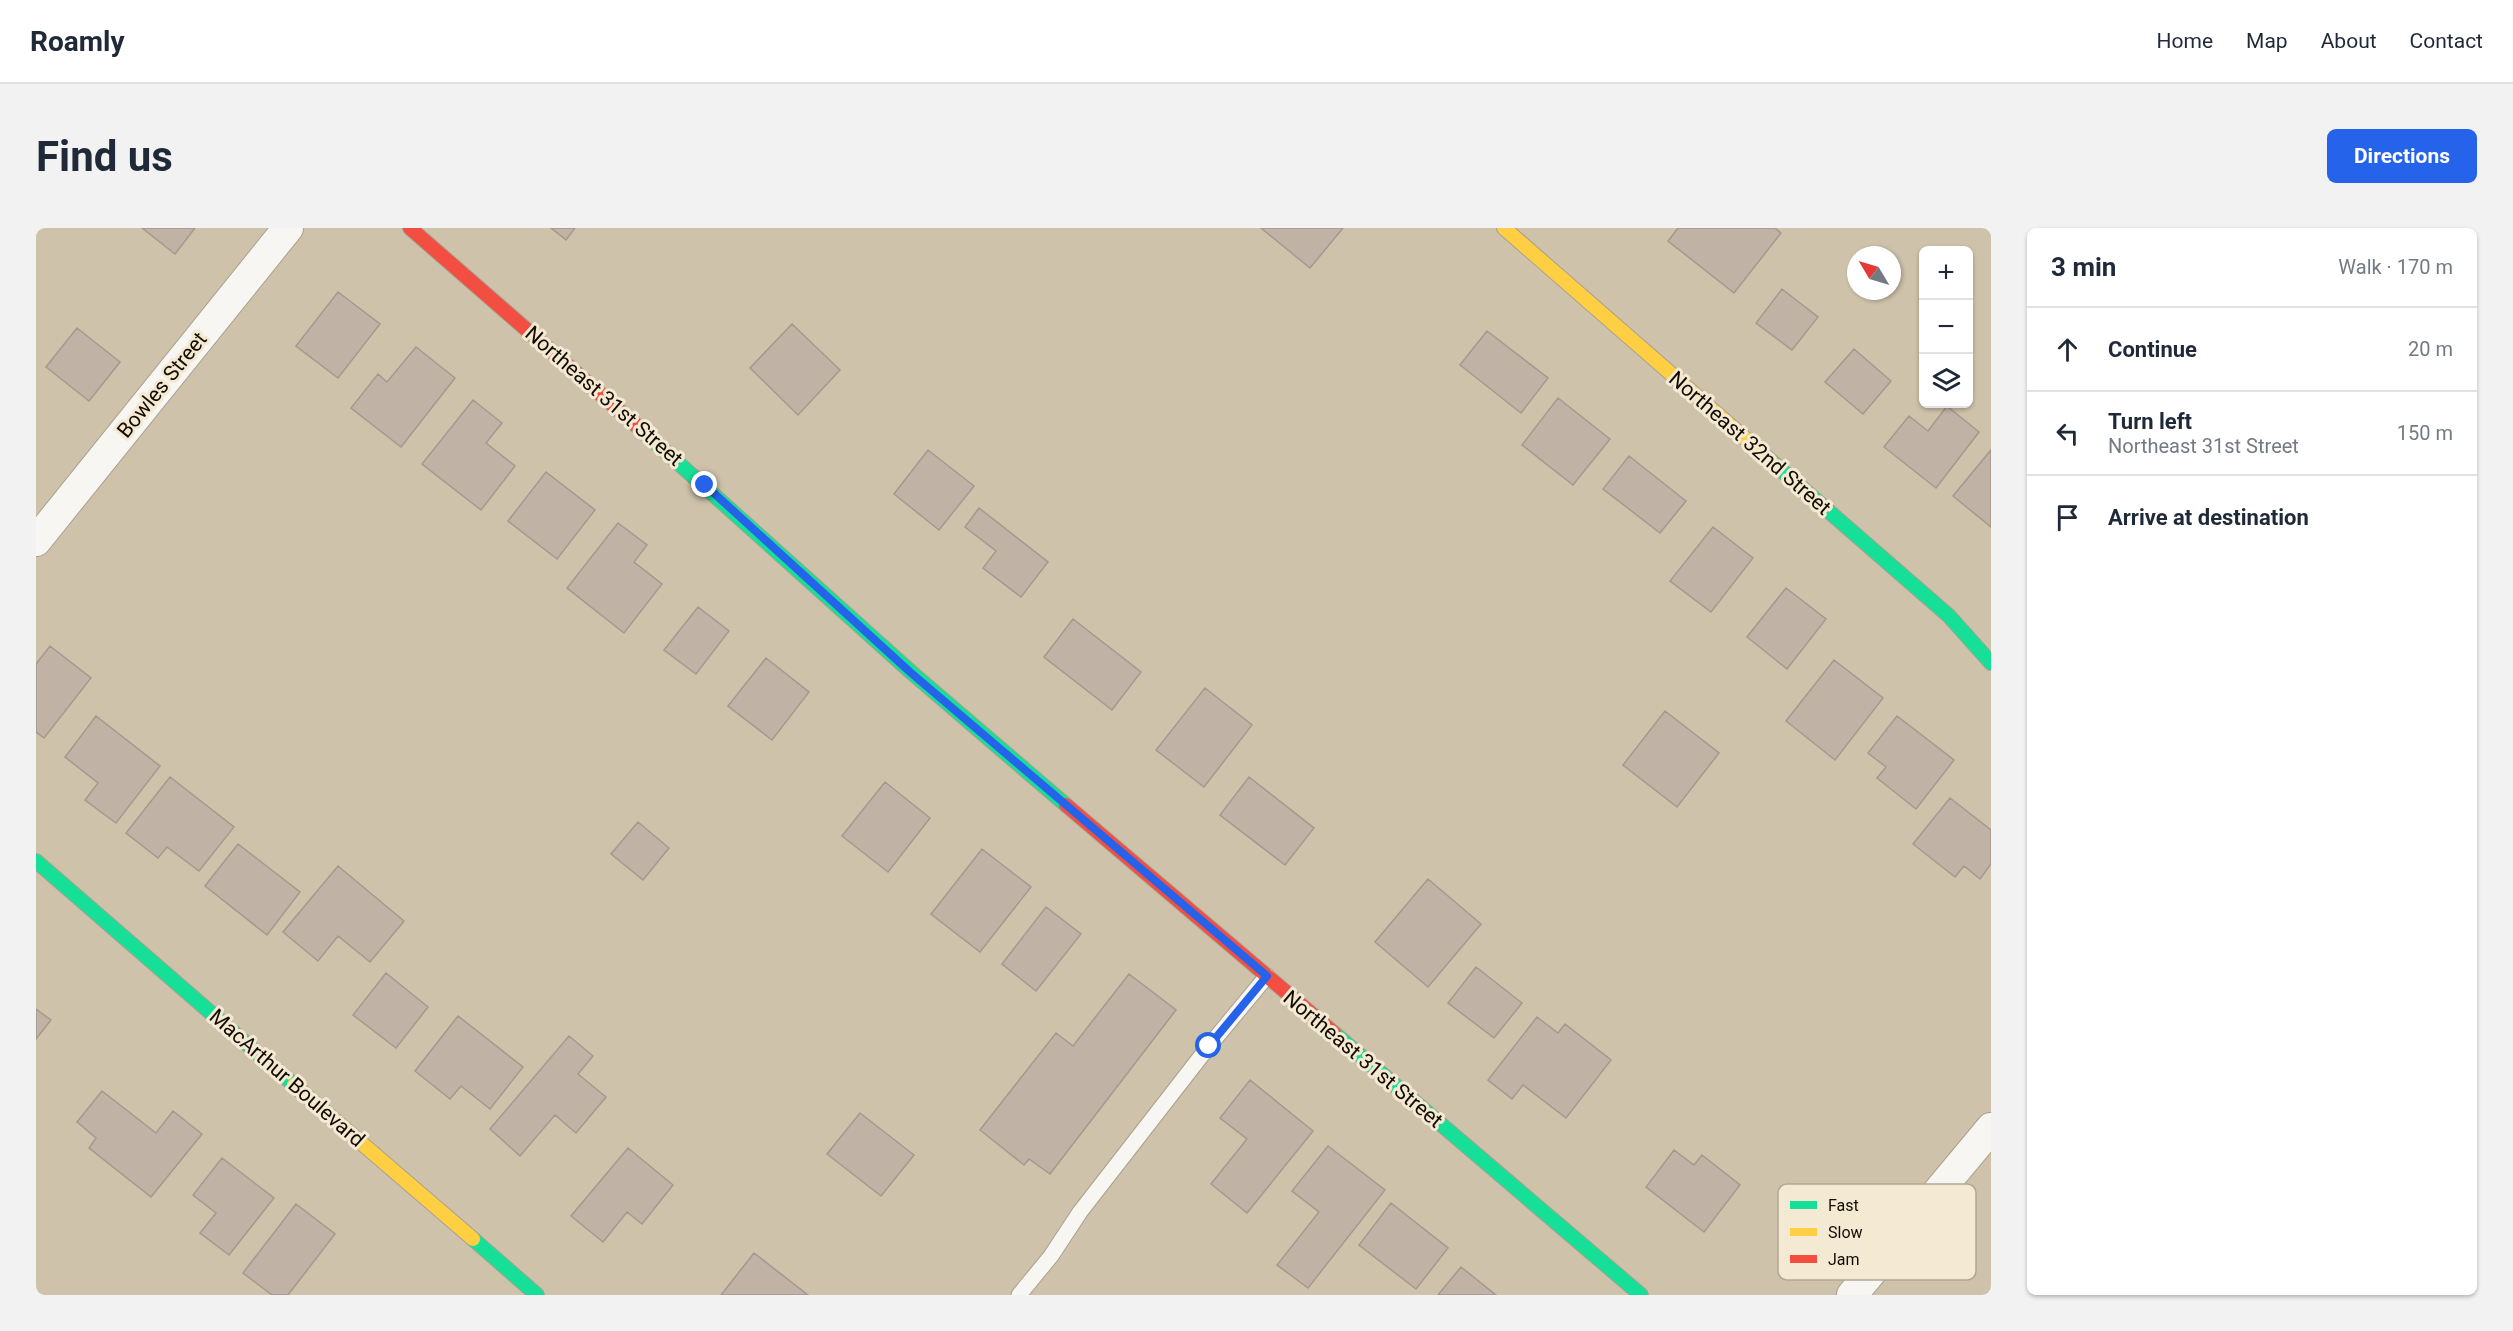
<!DOCTYPE html>
<meta charset="utf-8">
<style>
:root{--surface:#fff;--page:#f2f2f3;--text:#1f2937;--muted:#747a83;--line:#e0e1e3;--accent:#2563eb}
body{margin:0;font-family:Roboto,sans-serif;background:var(--page);color:var(--text)}
.controls{position:absolute;right:18px;top:18px;display:grid;overflow:hidden;border-radius:9px;box-shadow:0 2px 4px #0004}
.controls button{width:54px;height:54px;display:grid;place-items:center;padding:0;border:0;border-bottom:2px solid var(--line);background:var(--surface);color:var(--text);font:30px sans-serif}
.compass{position:absolute;left:1811px;top:18px;width:54px;height:54px;border-radius:50%;background:var(--surface);box-shadow:0 2px 4px #0004;rotate:308deg}
.stop{position:absolute;width:18px;height:18px;margin:-14px;border:4px solid #2563eb;border-radius:50%;background:#fff}
.stop.end{background:#2563eb;border-color:#fff;box-shadow:0 2px 6px #0008}
.list{margin:0;padding:0;list-style:none}
h2{display:flex;justify-content:space-between;align-items:center;height:78px;margin:0;padding:0 24px;font-size:26px}
h2 small{font-size:20px;font-weight:400;color:var(--muted)}
.list li{display:grid;grid-template-columns:39px 1fr auto;gap:18px;align-items:center;box-sizing:border-box;height:84px;padding:0 24px;border-top:2px solid var(--line)}
.list b{display:block;font-size:22px;white-space:nowrap}
.list p{margin:0;font-size:20px;white-space:nowrap;color:var(--muted)}
.list em{font-size:20px;font-style:normal;color:var(--muted)}
.icon{flex:none;width:33px;height:33px;fill:none;stroke:currentColor;stroke-width:2;stroke-linecap:round;stroke-linejoin:round}
.map{position:relative;flex:none;width:1955px;height:1067px;overflow:hidden;border-radius:9px}
header{display:flex;align-items:center;gap:36px;box-sizing:border-box;height:84px;padding:0 30px;background:var(--surface);border-bottom:2px solid var(--line)}
header strong{font-size:28px}
nav{display:flex;gap:33px;margin-inline-start:auto;font-size:21px}
.intro{display:flex;align-items:center;justify-content:space-between;box-sizing:border-box;height:144px;padding:0 36px}
h1{margin:0;font-size:42px}
.button{padding:15px 27px;border-radius:9px;background:var(--accent);color:#fff;font-size:21px;font-weight:700}
main{display:flex;gap:36px;padding:0 36px}
aside{flex:1;background:var(--surface);border-radius:9px;box-shadow:0 2px 4px #0004}
.map>svg:first-child{display:block}
.building{fill:#c1b2a6;stroke:#a6988c;stroke-width:1.5}
.lines{fill:none;stroke-linecap:round;stroke-linejoin:round}
.lane-casing{stroke:#aaa08d;stroke-width:17}
.street-casing{stroke:#aaa08d;stroke-width:32}
.fast-casing{stroke:#aaa08d;stroke-width:16}
.slow-casing{stroke:#aaa08d;stroke-width:16}
.jam-casing{stroke:#aaa08d;stroke-width:16}
.lane{stroke:#f8f6f2;stroke-width:15}
.street{stroke:#f8f6f2;stroke-width:30}
.fast{stroke:#16e098;stroke-width:14}
.slow{stroke:#ffcf43;stroke-width:14}
.jam{stroke:#f24e42;stroke-width:14}
.route{stroke:#2563eb;stroke-width:8}
.labels{text-anchor:middle;stroke-width:6;stroke-linejoin:round;paint-order:stroke}
.street-label{font-size:21px;fill:#140c00;stroke:#f4e9d3}
.key{fill:#f4e9d3;stroke:#b1a794;stroke-width:1.5}
.key-label{font-size:16px;fill:#140c00}
</style>
<header>
<strong>Roamly</strong>
<nav><a>Home</a><a>Map</a><a>About</a><a>Contact</a></nav>
</header>
<div class="intro"><h1>Find us</h1><a class="button">Directions</a></div>
<main>
<div class="map">
<svg width="1955" height="1067" viewBox="0 0 1955 1067">
<rect width="100%" height="100%" fill="#cec2aa"/>
<path class="building" d="M 106,0 L 159,0 L 139,26 Z
M 515,0 L 539,0 L 530,12 Z
M 1225,0 L 1307,0 L 1274,40 Z
M 1642,0 L 1739,0 L 1745,5 L 1698,65 L 1632,13 Z
M 1746,61 L 1782,89 L 1756,122 L 1720,95 Z
M 302,64 L 344,96 L 302,150 L 260,118 Z
M 756,96 L 804,142 L 762,187 L 714,140 Z
M 41,100 L 84,134 L 53,173 L 10,139 Z
M 1451,103 L 1512,150 L 1485,185 L 1424,137 Z
M 380,119 L 419,150 L 365,219 L 315,180 L 342,146 L 351,154 Z
M 1818,121 L 1855,153 L 1827,186 L 1789,154 Z
M 1522,170 L 1574,211 L 1537,257 L 1486,217 Z
M 437,172 L 466,195 L 450,215 L 479,238 L 445,282 L 386,236 Z
M 1911,178 L 1943,204 L 1900,260 L 1848,219 L 1873,188 L 1892,203 Z
M 892,222 L 938,258 L 903,302 L 858,266 Z
M 1955,222 L 1955,299 L 1917,268 Z
M 1593,228 L 1650,273 L 1624,305 L 1567,261 Z
M 510,244 L 559,282 L 521,331 L 472,293 Z
M 943,280 L 1012,334 L 985,369 L 947,340 L 960,323 L 929,299 Z
M 582,295 L 611,317 L 598,334 L 626,356 L 588,405 L 531,360 Z
M 1677,299 L 1717,330 L 1675,384 L 1634,353 Z
M 1750,360 L 1790,391 L 1751,441 L 1711,409 Z
M 662,379 L 693,403 L 660,446 L 628,422 Z
M 1037,391 L 1105,444 L 1076,482 L 1008,429 Z
M 14,418 L 55,450 L 8,510 L 0,504 L 0,436 Z
M 730,430 L 773,464 L 736,512 L 692,478 Z
M 1798,432 L 1847,470 L 1799,532 L 1750,493 Z
M 1169,460 L 1216,497 L 1168,559 L 1120,522 Z
M 1629,483 L 1683,525 L 1641,579 L 1587,537 Z
M 60,488 L 124,538 L 80,595 L 49,572 L 62,555 L 29,529 Z
M 1861,488 L 1918,532 L 1880,581 L 1841,550 L 1850,539 L 1832,525 Z
M 134,549 L 198,599 L 163,643 L 131,619 L 122,630 L 90,605 Z
M 1213,549 L 1278,600 L 1249,637 L 1184,587 Z
M 849,554 L 894,590 L 852,644 L 806,608 Z
M 1914,570 L 1955,602 L 1955,636 L 1944,651 L 1928,638 L 1919,649 L 1877,616 Z
M 602,594 L 633,620 L 607,652 L 575,626 Z
M 202,616 L 264,664 L 231,707 L 169,658 Z
M 946,621 L 995,659 L 944,724 L 895,686 Z
M 302,638 L 368,693 L 334,734 L 302,708 L 282,733 L 247,704 Z
M 1392,651 L 1445,696 L 1392,759 L 1339,714 Z
M 1010,679 L 1045,706 L 1000,763 L 966,736 Z
M 1440,739 L 1486,775 L 1458,810 L 1412,775 Z
M 350,745 L 392,779 L 360,820 L 317,787 Z
M 1093,746 L 1140,782 L 1014,946 L 993,931 L 988,937 L 944,902 L 1020,805 L 1037,818 Z
M 0,781 L 15,792 L 0,811 Z
M 422,788 L 487,839 L 454,881 L 425,858 L 414,871 L 379,843 Z
M 1501,789 L 1522,805 L 1529,796 L 1575,832 L 1530,890 L 1487,857 L 1476,871 L 1452,852 Z
M 533,808 L 557,828 L 542,846 L 570,869 L 540,905 L 519,887 L 484,928 L 454,901 Z
M 1214,852 L 1277,903 L 1211,985 L 1175,956 L 1211,911 L 1184,890 Z
M 66,863 L 120,905 L 137,883 L 166,906 L 115,969 L 53,920 L 60,910 L 41,894 Z
M 824,885 L 878,927 L 845,968 L 791,926 Z
M 1292,918 L 1349,962 L 1272,1060 L 1241,1037 L 1283,984 L 1256,963 Z
M 592,920 L 637,957 L 606,996 L 591,984 L 567,1014 L 535,988 Z
M 1638,922 L 1658,937 L 1666,927 L 1704,957 L 1668,1004 L 1610,959 Z
M 186,930 L 238,970 L 193,1027 L 164,1005 L 180,985 L 157,967 Z
M 1355,975 L 1412,1020 L 1380,1061 L 1323,1017 Z
M 260,976 L 299,1006 L 252,1067 L 236,1067 L 207,1045 Z
M 718,1025 L 772,1067 L 685,1067 Z
M 1425,1039 L 1460,1067 L 1402,1067 Z"/>
<g class="lines">
<defs>
<path id="lane" d="M 983,1067 L 1015,1028 L 1044,984 L 1173,818 L 1231,748"/>
<path id="street" d="M 0,313 L 252,0
M 1816,1067 L 1955,900"/>
<path id="fast" d="M 601,198 L 875,444 L 1030,577
M 1735,233 L 1913,388 L 1955,435
M 0,633 L 258,857
M 1298,805 L 1605,1067
M 437,1011 L 501,1067"/>
<path id="slow" d="M 1468,0 L 1735,233
M 258,857 L 437,1011"/>
<path id="jam" d="M 374,0 L 601,198
M 1030,577 L 1298,805"/>
</defs>
<use href="#lane" class="lane-casing"/>
<use href="#street" class="street-casing"/>
<use href="#fast" class="fast-casing"/>
<use href="#slow" class="slow-casing"/>
<use href="#jam" class="jam-casing"/>
<use href="#lane" class="lane"/>
<use href="#street" class="street"/>
<use href="#fast" class="fast"/>
<use href="#slow" class="slow"/>
<use href="#jam" class="jam"/>
</g>
<g class="lines">
<path class="route" d="M 669,257 L 874,444 L 1231,748 L 1173,818"/>
</g>
<g class="labels">
<g class="street-label">
<text transform="translate(126 157) rotate(-51)" y="7">Bowles Street</text>
<text transform="translate(568 168) rotate(41)" y="7">Northeast 31st Street</text>
<text transform="translate(1714 215) rotate(41)" y="7">Northeast 32nd Street</text>
<text transform="translate(1327 831) rotate(40)" y="7">Northeast 31st Street</text>
<text transform="translate(251 850) rotate(41)" y="7">MacArthur Boulevard</text>
</g>
</g>
<rect x="1742" y="956" width="198" height="96" rx="9" class="key"/>
<rect x="1754" y="973" width="27" height="8" fill="#16e098"/>
<rect x="1754" y="1000" width="27" height="8" fill="#ffcf43"/>
<rect x="1754" y="1027" width="27" height="8" fill="#f24e42"/>
<g class="key-label">
<text x="1792" y="983">Fast</text>
<text x="1792" y="1010">Slow</text>
<text x="1792" y="1037">Jam</text>
</g>
</svg>
<div class="controls">
<button>+</button>
<button>−</button>
<button><svg class="icon" aria-label="layers" viewBox="0 0 24 24"><path d="M12 4l9 5-9 5-9-5zM3 14l9 5 9-5"/></svg></button>
</div>
<svg class="compass" viewBox="-18 -18 36 36"><path d="M0-13l5 13h-10z" fill="#e53935"/><path d="M0 13l5-13h-10z" fill="#747a83"/></svg>
<div class="stop" style="left:1173px;top:818px"></div>
<div class="stop end" style="left:669px;top:257px"></div>
</div>
<aside>
<h2>3 min<small>Walk · 170 m</small></h2>
<ul class="list">
<li><svg class="icon" aria-label="ahead" viewBox="0 0 24 24"><path d="M12 20V5M6 11l6-6 6 6"/></svg><div><b>Continue</b></div><em>20 m</em></li>
<li><svg class="icon" aria-label="left" viewBox="0 0 24 24"><path d="M17 20v-9H6M10 6l-5 5 5 5"/></svg><div><b>Turn left</b><p>Northeast 31st Street</p></div><em>150 m</em></li>
<li><svg class="icon" aria-label="arrive" viewBox="0 0 24 24"><path d="M6 21V4h12l-3 4 3 4H6"/></svg><div><b>Arrive at destination</b></div></li>
</ul>
</aside>
</main>
